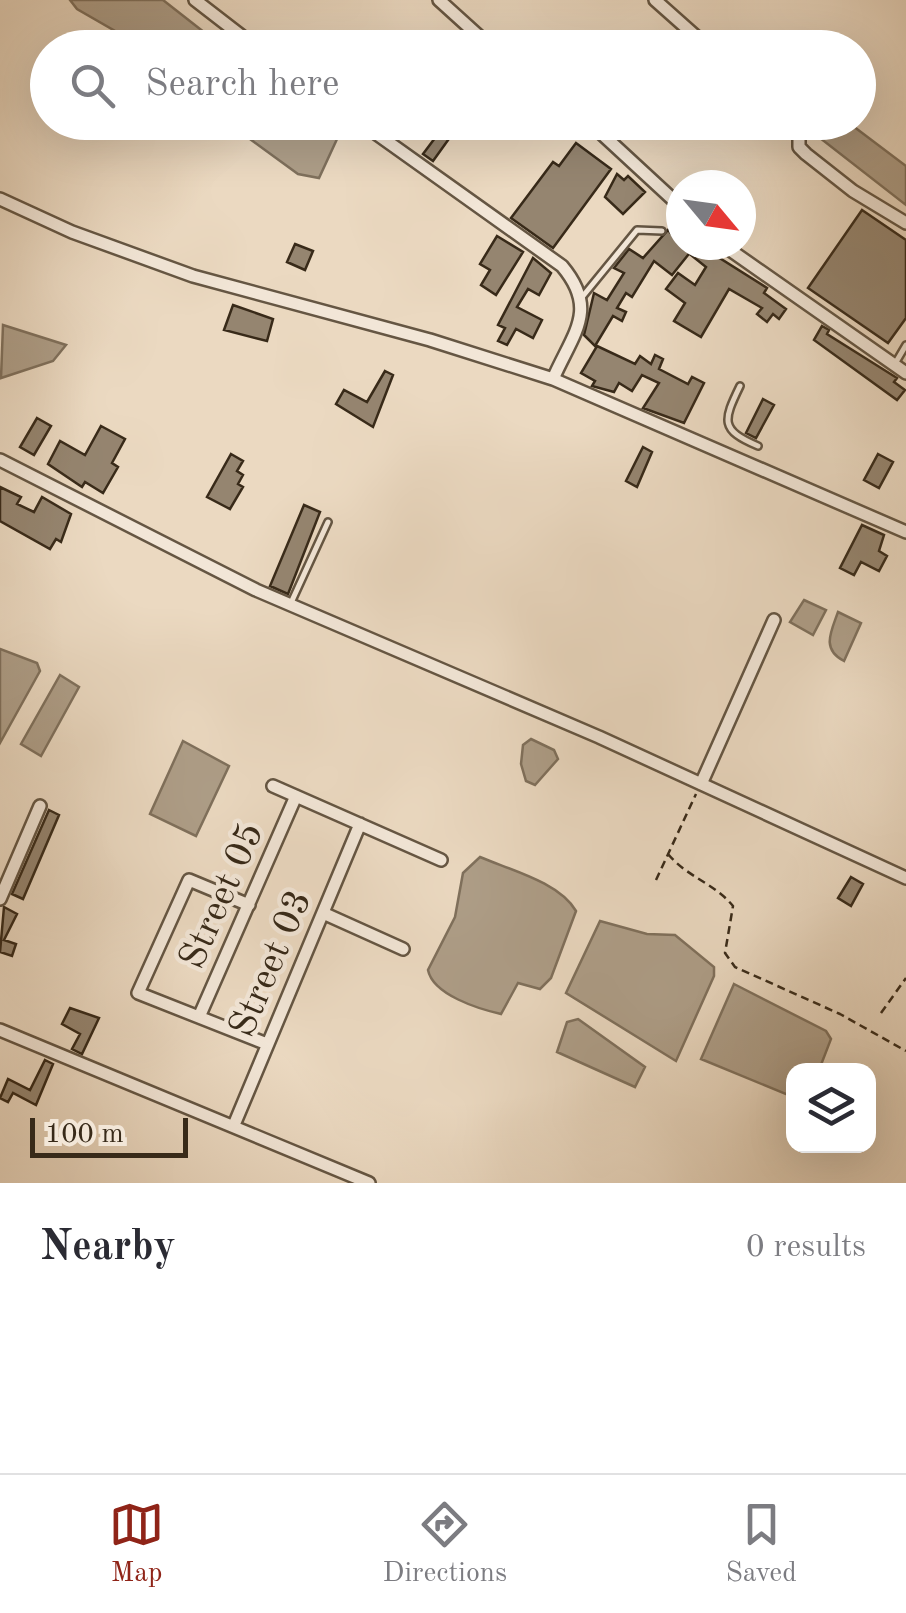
<!DOCTYPE html>
<style>
:root{--surface:#fff;--page:#f7f7f7;--text:#2b2b33;--muted:#7c7c81;--line:#e1e1e2;--accent:#8f2418}
body{margin:0;font-family:"Old Standard TT",serif;background:var(--page);color:var(--text)}
.controls{position:absolute;right:30px;bottom:30px;display:grid;overflow:hidden;border-radius:20px;box-shadow:0 10px 40px #0002}
.controls button{width:90px;height:90px;display:grid;place-items:center;padding:0;border:0;border-bottom:2px solid var(--line);background:var(--surface);color:var(--text);font:50px sans-serif}
.compass{position:absolute;left:666px;top:170px;width:90px;height:90px;border-radius:50%;background:var(--surface);box-shadow:0 10px 40px #0002;rotate:119deg}
.scale{position:absolute;left:30px;bottom:25px;width:158px;box-sizing:border-box;padding-left:10px;border:5px solid #382a19;border-top:0;font-size:28px;line-height:35px;white-space:nowrap;color:#382a19;-webkit-text-stroke:8px #f2e6d7;paint-order:stroke}
.list{margin:0;padding:0;list-style:none}
h2{display:flex;justify-content:space-between;align-items:center;height:130px;margin:0;padding:0 40px;font-size:42px}
h2 small{font-size:32px;font-weight:400;color:var(--muted)}
.icon{flex:none;width:55px;height:55px;fill:none;stroke:currentColor;stroke-width:2;stroke-linecap:round;stroke-linejoin:round}
.map{position:relative;flex:none;width:906px;height:1183px;overflow:hidden}
.search{position:absolute;background:var(--surface);box-shadow:0 10px 40px #0002;left:30px;right:30px;top:30px;height:110px;display:flex;align-items:center;gap:25px;box-sizing:border-box;padding:0 35px;border-radius:55px;color:var(--muted);font-size:38px}
.sheet{height:290px;background:var(--surface)}
nav{display:flex;justify-content:space-around;align-items:center;box-sizing:border-box;height:140px;border-top:2px solid var(--line);background:var(--surface);font-size:28px;color:var(--muted)}
nav a{display:grid;justify-items:center;gap:5px}
nav .on{color:var(--accent)}
.map>svg:first-child{display:block}
.water{fill:#ae9e88;stroke:#7f705c;stroke-width:2.5}
.building{fill:#958570;stroke:#382a19;stroke-width:2.5}
.lines{fill:none;stroke-linecap:round;stroke-linejoin:round}
.service-casing{stroke:#655643;stroke-width:10}
.minor-casing{stroke:#655643;stroke-width:16}
.path{stroke:#382a19;stroke-width:2.5;stroke-dasharray:8 5;stroke-linecap:butt}
.service{stroke:#f2e6d7;stroke-width:5}
.minor{stroke:#f2e6d7;stroke-width:11}
.labels{text-anchor:middle;stroke-width:9;stroke-linejoin:round;paint-order:stroke}
.street-label{font-size:38px;fill:#382a19;stroke:#f2e6d7}
</style>
<div class="map">
<svg width="906" height="1183" viewBox="0 0 906 1183">
<rect width="100%" height="100%" fill="#ebd9c1"/>
<filter id="stains"><feTurbulence type="fractalNoise" baseFrequency=".002" numOctaves="4"/><feColorMatrix values="0 0 0 0 .2 0 0 0 0 .09 0 0 0 0 .02 0 0 0 .5 -.17"/></filter>
<radialGradient id="worn" r=".72"><stop offset=".6" stop-color="#630" stop-opacity="0"/><stop offset="1" stop-color="#630" stop-opacity=".3"/></radialGradient>
<path class="water" d="M 70,0 L 163,0 L 223,47 L 143,47 L 77,9 Z
M 336,122 L 343,126 L 319,178 L 298,174 L 228,123 Z
M 822,123 L 849,123 L 906,166 L 906,205 L 820,138 Z
M 3,325 L 66,345 L 53,361 L 1,378 Z
M 804,600 L 826,610 L 813,635 L 790,622 Z
M 838,612 L 861,623 L 844,661 C 821,649 831,632 838,612 Z
M 0,649 L 37,663 L 40,671 L 0,743 Z
M 60,675 L 79,687 L 41,756 L 21,744 Z
M 531,739 L 554,750 L 558,759 L 535,785 L 526,781 L 521,764 L 523,745 Z
M 183,741 L 229,766 L 196,836 L 150,814 Z
M 480,857 C 510,870 559,882 576,911 L 551,978 L 540,989 L 518,983 L 501,1014 C 479,1009 433,995 428,970 L 455,917 L 463,873 Z
M 600,921 L 647,934 L 675,935 L 714,967 L 714,976 L 676,1061 L 566,993 Z
M 734,984 L 826,1031 L 831,1039 L 819,1070 L 794,1070 L 793,1097 L 701,1059 Z
M 578,1019 L 645,1067 L 635,1087 L 557,1052 L 567,1022 Z"/>
<path class="building" d="M 447,122 L 461,122 L 433,161 L 423,154 Z
M 576,143 L 611,169 L 553,248 L 511,218 L 553,162 L 559,166 Z
M 617,174 L 624,180 L 628,176 L 645,192 L 623,214 L 605,197 Z
M 862,210 L 906,240 L 906,318 L 888,343 L 808,288 Z
M 668,230 L 681,245 L 692,250 L 672,275 L 654,261 L 632,297 L 626,293 L 617,308 L 626,312 L 622,321 L 613,316 L 595,346 L 584,335 L 594,293 L 607,300 L 624,273 L 614,268 L 629,249 L 643,258 Z
M 497,236 L 523,252 L 496,295 L 481,285 L 490,270 L 480,264 Z
M 295,244 L 313,251 L 305,270 L 287,262 Z
M 699,245 L 767,288 L 764,293 L 786,309 L 779,319 L 773,314 L 767,322 L 757,314 L 762,308 L 729,289 L 701,337 L 674,321 L 685,303 L 666,289 L 678,273 L 695,285 L 706,267 L 691,255 Z
M 533,258 L 551,273 L 539,295 L 528,289 L 517,307 L 542,320 L 533,338 L 516,329 L 507,345 L 498,341 L 505,328 L 498,325 Z
M 233,305 L 273,319 L 267,341 L 224,330 Z
M 822,326 L 829,330 L 827,334 L 897,378 L 894,382 L 905,390 L 897,400 L 814,340 Z
M 597,346 L 635,364 L 640,356 L 651,364 L 655,355 L 663,359 L 659,369 L 688,384 L 692,377 L 704,383 L 684,423 L 643,408 L 659,383 L 642,375 L 632,391 L 619,383 L 614,392 L 592,386 L 595,381 L 581,373 Z
M 385,371 L 393,375 L 373,427 L 336,404 L 344,390 L 367,402 Z
M 763,399 L 774,405 L 756,438 L 746,433 Z
M 37,418 L 51,426 L 34,455 L 20,447 Z
M 101,426 L 125,439 L 112,463 L 118,467 L 103,493 L 85,482 L 82,487 L 48,464 L 60,441 L 85,455 Z
M 643,447 L 652,452 L 637,487 L 626,481 Z
M 231,454 L 243,461 L 237,471 L 243,475 L 238,484 L 243,487 L 230,509 L 207,497 Z
M 878,454 L 893,462 L 879,488 L 864,480 Z
M 0,487 L 21,497 L 17,504 L 34,512 L 42,497 L 71,514 L 61,542 L 56,539 L 50,549 L 0,521 Z
M 304,505 L 320,512 L 288,594 L 270,586 Z
M 862,525 L 884,535 L 879,551 L 887,556 L 879,571 L 861,562 L 854,575 L 840,568 Z
M 49,810 L 59,815 L 23,899 L 12,894 Z
M 851,877 L 863,884 L 851,906 L 838,898 Z
M 4,907 L 17,914 L 4,940 L 16,944 L 12,956 L 0,952 Z
M 70,1008 L 99,1018 L 82,1054 L 72,1049 L 80,1034 L 62,1024 Z
M 45,1060 L 53,1064 L 36,1105 L 13,1093 L 8,1102 L 0,1098 L 8,1079 L 30,1090 Z"/>
<g class="lines">
<defs>
<path id="service" d="M 583,296 L 637,230 L 662,231
M 896,362 L 906,345
M 740,386 C 723,421 720,430 758,446
M 290,605 L 328,522"/>
<path id="minor" d="M 195,0 L 257,48
M 439,0 L 492,48
M 655,0 L 709,48
M 360,122 L 562,266 C 599,310 573,333 553,379
M 589,122 L 681,207
M 799,122 L 799,147 L 806,154 L 853,191 L 906,223
M 0,199 L 72,232 L 193,276 L 430,340 L 553,379 L 906,532
M 723,245 L 906,373
M 0,460 L 256,590 L 599,737 L 906,878
M 701,784 L 774,620
M 273,786 L 441,860
M 0,899 L 40,806
M 249,905 L 189,880 L 138,993 L 267,1044
M 323,913 L 403,949
M 199,1017 L 296,796
M 0,1030 L 369,1183
M 234,1125 L 360,824"/>
</defs>
<use href="#service" class="service-casing"/>
<use href="#minor" class="minor-casing"/>
<path class="path" d="M 668,854 C 687,877 714,883 733,906 L 725,953 L 735,967 L 840,1014 L 906,1051
M 656,880 L 696,794
M 881,1013 L 906,978"/>
<use href="#service" class="service"/>
<use href="#minor" class="minor"/>
</g>
<g class="labels">
<g class="street-label">
<text transform="translate(220 895) rotate(-66)" y="13">Street 05</text>
<text transform="translate(269 963) rotate(-67)" y="13">Street 03</text>
</g>
</g>
<rect width="100%" height="100%" filter="url(#stains)"/>
<rect width="100%" height="100%" fill="url(#worn)"/>
</svg>
<div class="controls">
<button><svg class="icon" aria-label="layers" viewBox="0 0 24 24"><path d="M12 4l9 5-9 5-9-5zM3 14l9 5 9-5"/></svg></button>
</div>
<svg class="compass" viewBox="-18 -18 36 36"><path d="M0-13l5 13h-10z" fill="#e53935"/><path d="M0 13l5-13h-10z" fill="#7c7c81"/></svg>
<div class="scale">100 m</div>
<div class="search"><svg class="icon" aria-label="search" viewBox="0 0 24 24"><circle cx="10" cy="10" r="6"/><path d="M15 15l6 6"/></svg>Search here</div>
</div>
<section class="sheet">
<h2>Nearby<small>0 results</small></h2>
<ul class="list">
</ul>
</section>
<nav>
<a class="on"><svg class="icon" aria-label="map" viewBox="0 0 24 24"><path d="M3 6l6-2 6 2 6-2v14l-6 2-6-2-6 2zM9 4v14M15 6v14"/></svg>Map</a>
<a><svg class="icon" aria-label="directions" viewBox="0 0 24 24"><path d="M12 3l9 9-9 9-9-9zM9 14v-3h6M13 9l2 2-2 2"/></svg>Directions</a>
<a><svg class="icon" aria-label="saved" viewBox="0 0 24 24"><path d="M7 4h10v16l-5-4-5 4z"/></svg>Saved</a>
</nav>
